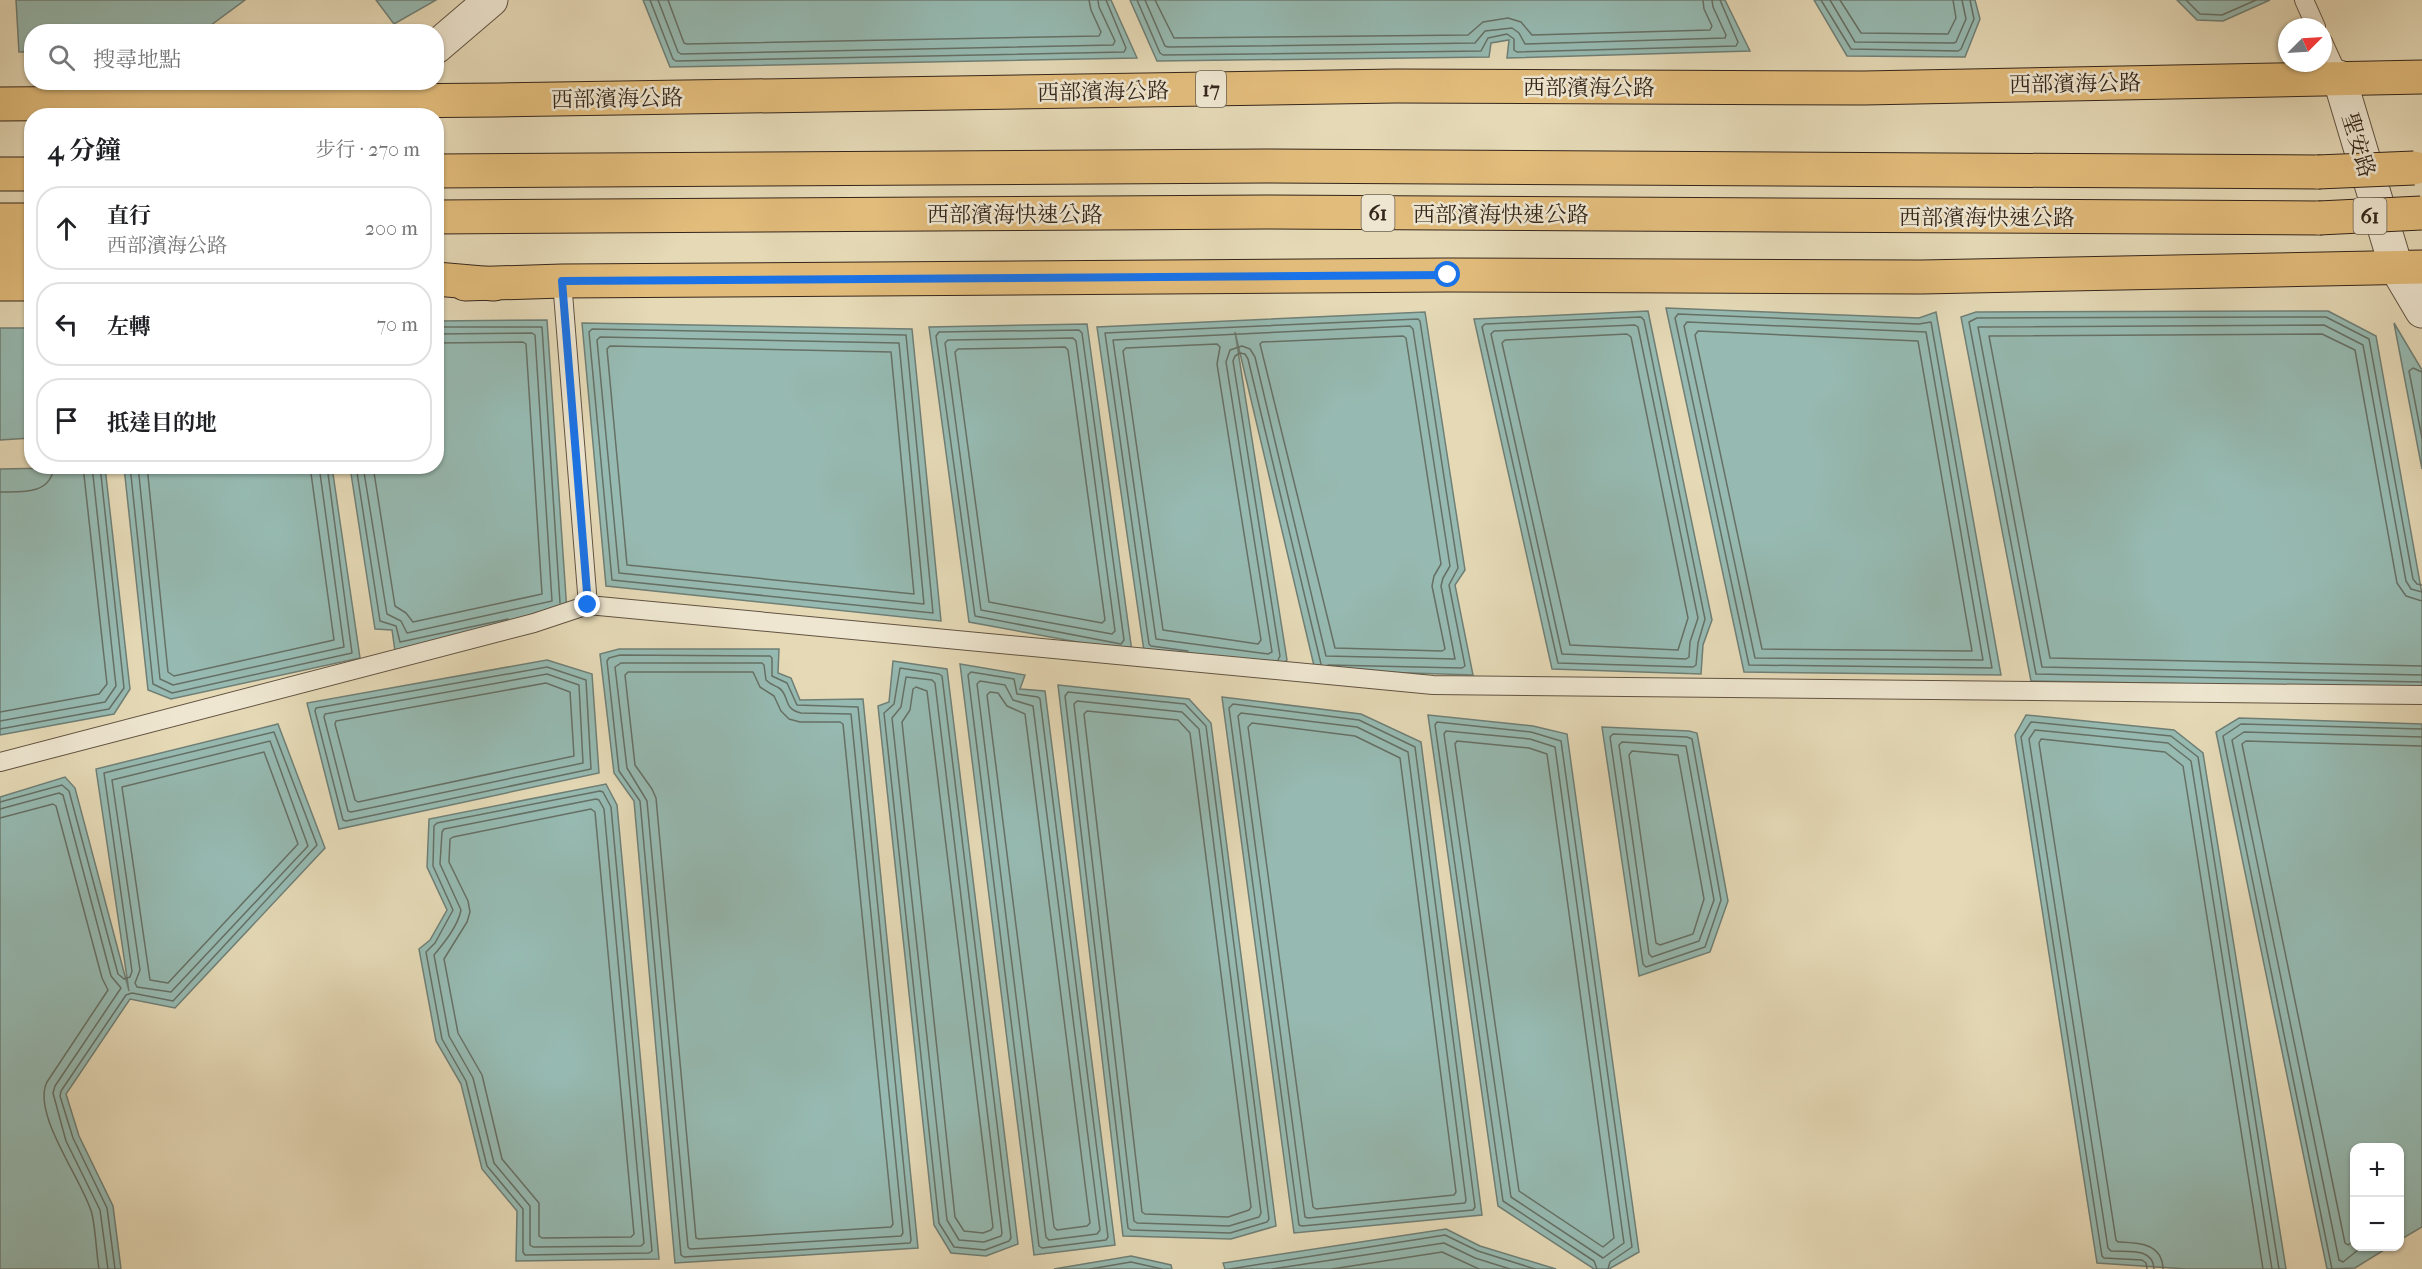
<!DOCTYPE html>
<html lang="zh-TW">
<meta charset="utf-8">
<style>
:root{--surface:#fff;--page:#f2f2f2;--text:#202124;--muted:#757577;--line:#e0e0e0}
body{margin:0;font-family:"IM FELL French Canon","Noto Serif TC",serif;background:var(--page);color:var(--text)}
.controls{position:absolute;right:18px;bottom:18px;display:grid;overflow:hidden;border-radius:12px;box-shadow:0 2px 4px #0004}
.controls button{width:54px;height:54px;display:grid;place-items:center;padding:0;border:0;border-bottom:2px solid var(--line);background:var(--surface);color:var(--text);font:30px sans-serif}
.compass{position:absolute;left:2278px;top:18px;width:54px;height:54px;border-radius:50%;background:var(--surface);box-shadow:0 2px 4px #0004;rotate:66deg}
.stop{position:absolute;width:18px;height:18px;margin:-14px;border:4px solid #1a73e8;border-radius:50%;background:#fff}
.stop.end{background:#1a73e8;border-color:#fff;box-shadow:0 2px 6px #0008}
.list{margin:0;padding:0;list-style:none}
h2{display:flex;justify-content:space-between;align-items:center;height:78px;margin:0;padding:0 24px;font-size:26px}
h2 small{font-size:20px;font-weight:400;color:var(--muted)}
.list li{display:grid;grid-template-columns:39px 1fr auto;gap:18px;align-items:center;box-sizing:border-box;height:84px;margin:0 12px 12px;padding:0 12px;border:2px solid var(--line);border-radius:24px}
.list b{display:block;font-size:22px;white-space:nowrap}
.list p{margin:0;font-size:20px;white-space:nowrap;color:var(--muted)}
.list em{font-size:20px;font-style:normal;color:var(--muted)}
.icon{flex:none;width:33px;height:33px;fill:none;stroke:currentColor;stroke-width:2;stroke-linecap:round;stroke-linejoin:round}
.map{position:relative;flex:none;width:2422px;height:1269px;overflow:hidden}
.search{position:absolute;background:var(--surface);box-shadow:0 2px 4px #0004;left:24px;top:24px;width:420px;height:66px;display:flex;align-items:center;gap:15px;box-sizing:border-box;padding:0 21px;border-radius:24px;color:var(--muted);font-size:22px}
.panel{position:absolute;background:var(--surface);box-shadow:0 2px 4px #0004;left:24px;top:108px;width:420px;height:366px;border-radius:24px}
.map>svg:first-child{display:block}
.water{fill:#96bab2;stroke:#6f7f76;stroke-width:1.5}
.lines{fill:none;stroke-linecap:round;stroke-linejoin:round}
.shore{stroke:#667066;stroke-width:1.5}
.service-casing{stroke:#615342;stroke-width:20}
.minor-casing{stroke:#615342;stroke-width:35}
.tertiary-casing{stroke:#615342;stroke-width:35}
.primary-casing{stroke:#35261b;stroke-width:35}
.trunk-casing{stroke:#35261b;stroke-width:35}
.service{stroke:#eee6d0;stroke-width:18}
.minor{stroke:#eee6d0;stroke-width:33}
.tertiary{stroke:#eee6d0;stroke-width:33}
.primary{stroke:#e2bc7b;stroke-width:33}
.trunk{stroke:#e2bc7b;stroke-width:33}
.trunk-bridge-casing{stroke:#35261b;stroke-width:35;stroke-linecap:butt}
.trunk-bridge{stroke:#e2bc7b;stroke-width:33}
.route{stroke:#1a73e8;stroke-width:8}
.labels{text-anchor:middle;stroke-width:5;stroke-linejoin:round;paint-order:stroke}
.shield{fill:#eee6d0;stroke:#6c6051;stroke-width:1.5}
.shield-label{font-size:21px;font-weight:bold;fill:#35261b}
.street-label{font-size:22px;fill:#35261b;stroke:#eee6d0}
</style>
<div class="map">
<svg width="2422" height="1269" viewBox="0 0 2422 1269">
<rect width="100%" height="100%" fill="#e5d9b6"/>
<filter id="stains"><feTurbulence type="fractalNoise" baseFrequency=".00333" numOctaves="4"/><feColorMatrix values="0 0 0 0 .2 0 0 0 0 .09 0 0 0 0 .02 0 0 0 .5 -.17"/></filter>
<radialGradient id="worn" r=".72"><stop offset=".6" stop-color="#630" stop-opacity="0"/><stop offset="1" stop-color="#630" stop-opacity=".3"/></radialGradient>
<path class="water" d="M 16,0 L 245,0 L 203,31 L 32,32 L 31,52 L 19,52 Z
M 376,0 L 436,0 L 394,24 Z
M 643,0 L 1111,0 L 1137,58 L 670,67 Z
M 1130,0 L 1725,0 L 1750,51 L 1507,58 L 1509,40 L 1491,43 L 1489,57 L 1157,61 Z
M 1814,0 L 1975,0 L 1980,19 L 1965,57 L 1847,56 Z
M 2177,0 L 2270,0 L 2223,21 L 2197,20 Z
M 1666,308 L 1919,318 L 1936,312 L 2001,675 L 1744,672 Z
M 1648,311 L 1712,620 L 1703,645 L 1701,674 L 1552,669 L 1474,319 Z
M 2328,311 L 2376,336 L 2422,594 L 2422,688 L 2031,681 L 1961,317 L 1976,312 Z
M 1425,312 L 1465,570 L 1455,585 L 1473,675 L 1315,670 L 1235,332 L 1287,660 L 1277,669 L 1144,651 L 1097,327 Z
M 547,320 L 567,612 L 395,651 L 392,630 L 375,629 L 350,467 L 436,466 L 437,321 Z
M 582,323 L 912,329 L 941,621 L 606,586 Z
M 2394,323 L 2422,370 L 2422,469 Z
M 1087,324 L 1132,652 L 969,622 L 929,327 Z
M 0,328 L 31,328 L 31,438 L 0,440 Z
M 105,467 L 130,689 L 114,714 L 0,735 L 0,469 Z
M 124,467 L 332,467 L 360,658 L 171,699 L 148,690 Z
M 619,649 L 779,649 L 778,673 L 791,678 L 800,700 L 863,699 L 918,1248 L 675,1263 L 634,801 L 614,773 L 600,654 Z
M 547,660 L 592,674 L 599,773 L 339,829 L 307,703 Z
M 893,661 L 947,669 L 1018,1244 L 986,1256 L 951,1253 L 934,1225 L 878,706 L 889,702 Z
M 960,664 L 1025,675 L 1020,689 L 1045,691 L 1115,1245 L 1034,1255 Z
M 1058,685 L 1189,699 L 1211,723 L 1276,1226 L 1231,1239 L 1123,1236 Z
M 1222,697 L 1361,714 L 1421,742 L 1482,1215 L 1294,1233 Z
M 1428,715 L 1533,726 L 1567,734 L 1639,1252 L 1609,1269 L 1594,1269 L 1498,1206 Z
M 2026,715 L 2174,730 L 2203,753 L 2286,1269 L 2187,1269 L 2097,1263 L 2015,735 Z
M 2239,718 L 2422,724 L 2422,1227 L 2400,1240 L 2400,1148 L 2354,1148 L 2354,1246 L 2389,1247 L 2355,1268 L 2327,1269 L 2216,732 Z
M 278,724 L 325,848 L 175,1008 L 130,999 L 66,1094 L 79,1136 L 113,1206 L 121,1269 L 0,1269 L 0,797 L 65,777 L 75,788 L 129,991 L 96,769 Z
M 1602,727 L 1689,731 L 1697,733 L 1728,901 L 1710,952 L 1639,976 Z
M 606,784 L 617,805 L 659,1259 L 516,1261 L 517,1211 L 482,1169 L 461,1084 L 436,1041 L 419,949 L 430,940 L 447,910 L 427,867 L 429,819 Z
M 1446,1229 L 1480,1246 L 1556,1269 L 1225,1269 L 1223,1263 Z
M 1131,1256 L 1171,1265 L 1172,1269 L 1054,1269 Z"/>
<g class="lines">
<path class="shore" d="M 650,0 L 673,59 L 676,61 L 1124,52 L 1126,48 L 1106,0
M 658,0 L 678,52 L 681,54 L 1113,45 L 1115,41 L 1099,7 L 1098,0
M 668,0 L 684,43 L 687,44 L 1099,36 L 1101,32 L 1091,10 L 1089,0
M 1137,0 L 1160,53 L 1163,55 L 1481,51 L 1488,38 L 1507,34 L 1514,39 L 1514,50 L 1517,52 L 1736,46 L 1738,42 L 1720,0
M 1145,0 L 1165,46 L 1168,47 L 1475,43 L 1485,31 L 1512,28 L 1519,33 L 1525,44 L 1725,38 L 1726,35 L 1713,7 L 1712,0
M 1155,0 L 1174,38 L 1468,35 L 1483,22 L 1508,18 L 1521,22 L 1532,35 L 1710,30 L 1712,26 L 1704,9 L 1703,0
M 1821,0 L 1851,49 L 1958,51 L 1961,49 L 1974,19 L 1970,0
M 1830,0 L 1855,42 L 1954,43 L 1956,42 L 1966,19 L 1962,0
M 1840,0 L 1861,33 L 1948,34 L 1956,18 L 1953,0
M 2186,0 L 2200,14 L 2222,15 L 2256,0
M 1678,314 L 1919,324 L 1931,322 L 1992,668 L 1749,665 L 1675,318 Z
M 1641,317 L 1644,320 L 1705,619 L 1698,643 L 1696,665 L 1693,667 L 1558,663 L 1482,327 L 1485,324 Z
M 1687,322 L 1926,332 L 1983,660 L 1755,658 L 1684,326 Z
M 1635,325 L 1638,327 L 1698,618 L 1690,642 L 1689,657 L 1686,659 L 1562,654 L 1491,334 L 1494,331 Z
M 1410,326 L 1413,329 L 1450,566 L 1443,578 L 1441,586 L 1455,659 L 1326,656 L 1255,357 L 1250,349 L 1242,346 L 1230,350 L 1226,362 L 1272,652 L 1268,654 L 1156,639 L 1113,340 Z
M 436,327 L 542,327 L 560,603
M 592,329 L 906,335 L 933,613 L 612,580 L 589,332 Z
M 1079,330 L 1082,333 L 1124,640 L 1121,644 L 975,616 L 936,336 L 939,332 Z
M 1698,331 L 1918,341 L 1972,651 L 1762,649 L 1695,335 Z
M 1627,334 L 1631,337 L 1688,618 L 1678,650 L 1570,645 L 1502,343 L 1505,340 Z
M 1403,336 L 1406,338 L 1441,564 L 1434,576 L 1432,586 L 1445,649 L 1442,651 L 1335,648 L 1260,344 L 1262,342 Z
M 600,337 L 899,343 L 924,604 L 619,573 L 597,340 Z
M 1073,338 L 1076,341 L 1115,631 L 1112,634 L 981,610 L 945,343 L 948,340 Z
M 1217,344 L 1220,347 L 1217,364 L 1261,640 L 1258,644 L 1163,630 L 1123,351 L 1126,348 Z
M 610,346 L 891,352 L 914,594 L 627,565 L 607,349 Z
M 1065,347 L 1068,350 L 1105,620 L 1102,623 L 989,602 L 955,352 L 958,349 Z
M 2422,372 L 2413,368 L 2409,371 L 2422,438
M 130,466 L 153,684 L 172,693 L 352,653 L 327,466
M 138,466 L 160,679 L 173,685 L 344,647 L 319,466
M 147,466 L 168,672 L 174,676 L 334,640 L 310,466
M 356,466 L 380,621 L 396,626 L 400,642 L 508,619
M 363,466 L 387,614 L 401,621 L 407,633 L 552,601 L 535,335 L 532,333 L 436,334
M 373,466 L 395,606 L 406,613 L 413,622 L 542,594 L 526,344 L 523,342 L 436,343
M 0,492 C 22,492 51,495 54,466
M 2422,585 L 2417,584 L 2413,579 L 2369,339 L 2326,317 L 1977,318 L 1969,322 L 2036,674 L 2422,682
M 2422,592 L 2411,589 L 2406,581 L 2363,345 L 2324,325 L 1978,327 L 2042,667 L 2422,675
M 2422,601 L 2406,596 L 2397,583 L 2355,350 L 2322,334 L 1989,336 L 2050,658 L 2422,666
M 1188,651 L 1151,646 L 1149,644 L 1105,333 L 1418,319 L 1420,321 L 1458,568 L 1449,585 L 1465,666 L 1462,668 L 1328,665
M 620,655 L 770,656 L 772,658 L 772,676 L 787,683 L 797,705 L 858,707 L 911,1240 L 910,1243 L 684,1257 L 681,1255 L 640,801 L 619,771 L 607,661 L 609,658 Z
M 1278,660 L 1280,656 L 1233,361 L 1235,356 L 1240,353 L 1245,354 L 1248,359 L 1321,664
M 621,663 L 762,663 L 764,665 L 766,680 C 771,685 774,685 779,688 C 790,695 782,709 801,713 L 851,714 L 903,1233 L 901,1236 L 690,1249 L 688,1247 L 647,801 L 627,768 L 615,667 Z
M 547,667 L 586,680 L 591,769 L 346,821 L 343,820 L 315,711 L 316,708 Z
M 900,668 L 939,674 L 942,676 L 1011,1238 L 1009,1241 L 985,1250 L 954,1247 L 939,1223 L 884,713 L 894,704 Z
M 628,672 L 753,672 L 760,687 L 774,696 L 781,711 L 789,719 L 800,722 L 840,722 L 843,724 L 893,1224 L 891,1227 L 699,1239 L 696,1238 L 656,798 L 652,789 L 635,765 L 625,675 Z
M 971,672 L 1014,679 L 1017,694 L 1038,697 L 1040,699 L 1108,1237 L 1106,1240 L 1042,1248 L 1039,1246 L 968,675 Z
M 547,674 L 579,685 L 583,763 L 351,812 L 348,811 L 324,717 L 325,714 Z
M 906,677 L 932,680 L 935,683 L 1002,1233 L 1001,1236 L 984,1242 L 959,1240 L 947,1220 L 892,718 L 901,707 Z
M 980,681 L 1005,685 L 1013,700 L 1033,706 L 1100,1230 L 1097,1234 L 1049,1240 L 1046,1237 L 977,684 Z
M 546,683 L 570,692 L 574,756 L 358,802 L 355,800 L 335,724 L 336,721 Z
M 916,687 L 927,691 L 993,1227 L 991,1230 L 983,1233 L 964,1231 L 955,1217 L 902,722 L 910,710 L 913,689 Z
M 990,692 L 998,693 L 1007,706 L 1025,714 L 1090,1223 L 1087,1226 L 1057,1230 L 1054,1227 L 987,695 Z
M 1068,692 L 1185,704 L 1206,726 L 1269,1219 L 1267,1222 L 1230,1233 L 1131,1230 L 1128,1228 L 1065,696 Z
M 1077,701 L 1182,712 L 1199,729 L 1261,1213 L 1259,1217 L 1229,1226 L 1137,1223 L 1134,1221 L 1074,704 Z
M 1233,704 L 1359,720 L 1415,747 L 1475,1207 L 1473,1210 L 1302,1226 L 1299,1225 L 1229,708 Z
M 1087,711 L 1178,720 L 1190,733 L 1251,1207 L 1249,1210 L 1228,1217 L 1145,1214 L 1142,1212 L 1084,714 Z
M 0,712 L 99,694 L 107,684 L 83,466
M 1241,713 L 1357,727 L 1408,752 L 1466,1200 L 1465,1203 L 1308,1218 L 1305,1217 L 1238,716 Z
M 0,721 L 105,702 L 116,686 L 92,466
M 1252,723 L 1355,736 L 1400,758 L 1456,1192 L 1454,1195 L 1316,1209 L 1313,1207 L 1248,727 Z
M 0,729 L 109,709 L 124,688 L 100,466
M 1446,731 L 1530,739 L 1555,747 L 1624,1243 L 1603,1258 L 1511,1197 L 1444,734 Z
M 1613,734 L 1687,737 L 1692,739 L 1721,900 L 1705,947 L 1646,967 L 1643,964 L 1610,737 Z
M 270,741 L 308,846 L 171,992 L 137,987 L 135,983 L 140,970 L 112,780 Z
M 1457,741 L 1529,748 L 1547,754 L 1614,1238 L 1603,1247 L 1519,1191 L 1455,744 Z
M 1622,742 L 1686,746 L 1714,900 L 1699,941 L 1652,957 L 1649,954 L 1619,745 Z
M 1632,751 L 1678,755 L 1704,899 L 1693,934 L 1660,945 L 1656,943 L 1629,755 Z
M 264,752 L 298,844 L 168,983 L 150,980 L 122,787 Z
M 600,791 L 603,792 L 611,807 L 652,1251 L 649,1253 L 525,1255 L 523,1252 L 523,1209 L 487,1166 L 466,1081 L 442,1039 L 426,952 L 435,943 L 453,910 L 433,866 L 434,826 L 437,823 Z
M 596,799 L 599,800 L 604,809 L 644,1243 L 641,1246 L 533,1247 L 530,1245 L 530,1206 L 494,1163 L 473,1078 L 449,1036 L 434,955 C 444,943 458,926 461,910 L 440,864 L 442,832 L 444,829 Z
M 0,802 L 62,785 L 69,791 L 118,974 L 124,979 L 130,977 L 132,971 L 104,773 L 274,732 L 317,845 L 173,1001 L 132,993 L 126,995 L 61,1091 L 60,1096 L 73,1138 L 107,1208 L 115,1269
M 0,809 L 59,793 L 63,795 L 111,976 L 121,988 L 55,1086 L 53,1093 L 66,1141 L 100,1210 L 108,1269
M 591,809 L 595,812 L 634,1234 L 631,1237 L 542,1238 L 539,1236 L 539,1203 L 502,1159 L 482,1075 L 458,1033 L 444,959 L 467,922 L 470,912 L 468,901 L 449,862 L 450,839 L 453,837 Z
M 0,818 L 53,804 L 56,806 L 102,978 L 108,990 L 47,1082 C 31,1114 84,1182 92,1214 C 96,1232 96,1251 99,1269
M 2354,1241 L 2348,1245 L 2345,1243 L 2242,744 L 2246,741 L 2422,746
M 2363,1246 L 2343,1262 L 2339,1260 L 2232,740 L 2244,732 L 2422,737
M 1090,1269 L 1131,1262 L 1162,1269
M 1230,1269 L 1445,1235 L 1478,1251 L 1535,1269
M 1272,1269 L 1444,1243 L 1475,1258 L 1510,1269
M 1332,1269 L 1442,1252 L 1479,1269
M 1597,1269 L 1594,1261 L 1503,1201 L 1435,725 L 1437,722 L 1531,732 L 1561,741 L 1632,1247 L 1610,1262 L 1608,1269
M 2147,1269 L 2146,1263 L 2142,1260 L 2104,1258 L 2102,1256 L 2021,737 L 2031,722 L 2171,736 L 2198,757 L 2279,1269
M 2154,1269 C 2153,1247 2127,1252 2111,1251 L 2108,1248 L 2029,739 L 2035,730 L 2168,743 L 2191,761 L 2272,1269
M 2163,1269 C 2162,1243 2139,1243 2118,1242 L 2116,1240 L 2039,743 L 2041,739 L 2165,752 L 2183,766 L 2263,1269
M 2332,1269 L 2223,736 L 2241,724 L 2422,729"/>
<defs>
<path id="service" d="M 2304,0 L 2316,27
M 2323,42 L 2339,77
M 562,281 L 588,605
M 0,762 L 534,623 L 588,605 L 1433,685 L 2422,695"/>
<path id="minor" d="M 436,47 L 491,0"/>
<path id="tertiary" d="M 2339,77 L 2396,267 L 2422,311"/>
<path id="primary" d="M 0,104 L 499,100 L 1396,86 L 1864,88 L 2422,77
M 0,284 L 32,284
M 465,284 L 562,281 L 1448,275 L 1922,277 L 2422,267"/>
<path id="trunk" d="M 436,171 L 1267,166 L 2318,172
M 0,174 L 32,174
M 436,217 L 1267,212 L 2319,218
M 0,220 L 32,220
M 0,253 L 32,253
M 436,279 L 494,284"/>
</defs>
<use href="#service" class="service-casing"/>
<use href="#minor" class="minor-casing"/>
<use href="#tertiary" class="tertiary-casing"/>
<use href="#primary" class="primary-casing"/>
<use href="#trunk" class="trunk-casing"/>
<use href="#service" class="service"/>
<use href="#minor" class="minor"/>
<use href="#tertiary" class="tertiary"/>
<use href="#primary" class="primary"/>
<use href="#trunk" class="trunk"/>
<defs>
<path id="trunk-bridge" d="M 2318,172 L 2414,168
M 2319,218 L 2421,213"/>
</defs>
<use href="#trunk-bridge" class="trunk-bridge-casing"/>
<use href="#trunk-bridge" class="trunk-bridge"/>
</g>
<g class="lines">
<path class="route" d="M 588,605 L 562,281 L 1448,275"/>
</g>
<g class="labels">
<g class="shield">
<rect x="1196" y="71" width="30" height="36" rx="4.5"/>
<rect x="1361.5" y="195" width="33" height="36" rx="4.5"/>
<rect x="2353.5" y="198" width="33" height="36" rx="4.5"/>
</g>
<g class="shield-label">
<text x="1211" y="96">17</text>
<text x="1378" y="220">61</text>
<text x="2370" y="223">61</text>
</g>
<g class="street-label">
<text transform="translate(2075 83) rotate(-1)" y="8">西部濱海公路</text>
<text x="1589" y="95">西部濱海公路</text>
<text transform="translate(1103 91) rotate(-1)" y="8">西部濱海公路</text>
<text transform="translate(617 98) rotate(-1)" y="8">西部濱海公路</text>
<text transform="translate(2359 145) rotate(73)" y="8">聖安路</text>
<text x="1015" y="222">西部濱海快速公路</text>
<text x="1501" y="222">西部濱海快速公路</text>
<text x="1987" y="225">西部濱海快速公路</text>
</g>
</g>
<rect width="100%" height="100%" filter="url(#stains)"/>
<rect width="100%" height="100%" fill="url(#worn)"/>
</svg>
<div class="controls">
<button>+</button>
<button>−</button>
</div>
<svg class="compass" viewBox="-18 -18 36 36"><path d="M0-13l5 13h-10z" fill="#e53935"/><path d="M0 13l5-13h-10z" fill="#757577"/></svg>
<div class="stop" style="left:1448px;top:275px"></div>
<div class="stop end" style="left:588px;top:605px"></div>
<div class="search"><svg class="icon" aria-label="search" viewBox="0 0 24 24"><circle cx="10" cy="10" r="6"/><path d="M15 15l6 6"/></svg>搜尋地點</div>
<section class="panel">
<h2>4 分鐘<small>步行 · 270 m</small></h2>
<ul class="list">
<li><svg class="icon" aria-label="ahead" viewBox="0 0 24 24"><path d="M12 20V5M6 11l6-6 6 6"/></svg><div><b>直行</b><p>西部濱海公路</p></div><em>200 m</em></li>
<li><svg class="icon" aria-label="left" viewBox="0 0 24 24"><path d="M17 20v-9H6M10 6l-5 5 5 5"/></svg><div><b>左轉</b></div><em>70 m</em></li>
<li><svg class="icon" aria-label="arrive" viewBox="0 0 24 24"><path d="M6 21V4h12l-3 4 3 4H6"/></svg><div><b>抵達目的地</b></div></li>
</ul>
</section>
</div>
